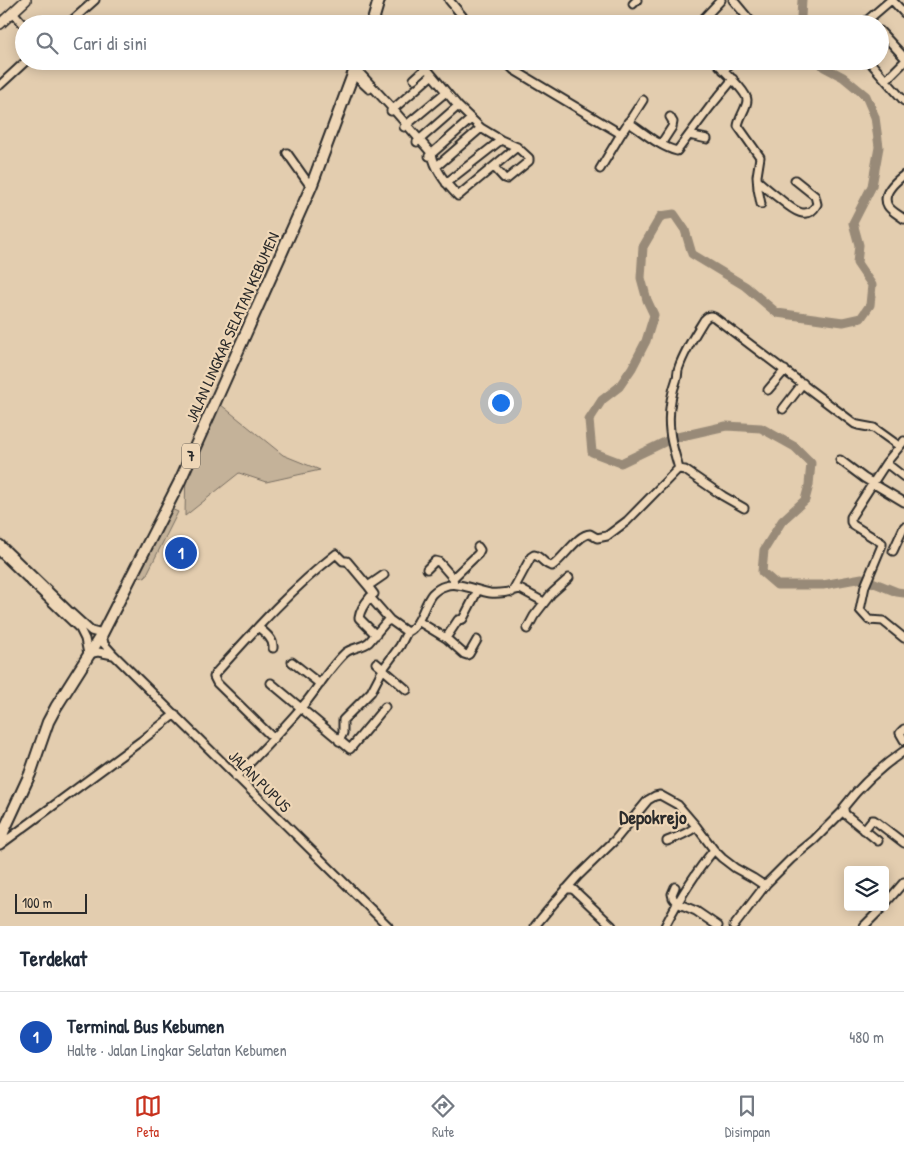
<!DOCTYPE html>
<html lang="id">
<meta charset="utf-8">
<style>
:root{--surface:#fff;--page:#f6f6f7;--text:#1f2937;--muted:#747a83;--line:#e0e1e3;--accent:#c8321e}
body{margin:0;font-family:"Patrick Hand",sans-serif;background:var(--page);color:var(--text)}
.controls{position:absolute;right:15px;bottom:15px;display:grid;overflow:hidden;border-radius:5px;box-shadow:0 2px 12px #0003}
.controls button{width:45px;height:45px;display:grid;place-items:center;padding:0;border:0;border-bottom:1px solid var(--line);background:var(--surface);color:var(--text);font:25px sans-serif}
.scale{position:absolute;left:15px;bottom:12px;width:72px;box-sizing:border-box;padding-left:5px;border:2px solid #2b2b2b;border-top:0;font-size:14px;line-height:18px;white-space:nowrap;color:#2b2b2b;-webkit-text-stroke:4px #efd7b7;paint-order:stroke}
.you{position:absolute;left:500px;top:402px;width:18px;height:18px;margin:-12px;border:4px solid #fff;border-radius:50%;background:#1a73e8;box-shadow:0 0 0 8px #1a73e833}
.badge{display:grid;place-items:center;width:32px;height:32px;border-radius:50%;background:var(--accent);color:#fff;font-size:16px;font-weight:700}
.pin{position:absolute;translate:-50% -50%;border:2px solid #fff;box-shadow:0 1px 5px #0006}
.list{margin:0;padding:0;list-style:none}
h2{display:flex;justify-content:space-between;align-items:center;height:65px;margin:0;padding:0 20px;font-size:21px}
h2 small{font-size:16px;font-weight:400;color:var(--muted)}
.list li{display:grid;grid-template-columns:32px 1fr auto;gap:15px;align-items:center;box-sizing:border-box;height:90px;padding:0 20px;border-top:1px solid var(--line)}
.list b{display:block;font-size:19px;white-space:nowrap}
.list p{margin:0;font-size:16px;white-space:nowrap;color:var(--muted)}
.list em{font-size:16px;font-style:normal;color:var(--muted)}
.icon{flex:none;width:28px;height:28px;fill:none;stroke:currentColor;stroke-width:2;stroke-linecap:round;stroke-linejoin:round}
.map{position:relative;flex:none;width:904px;height:926px;overflow:hidden}
.search{position:absolute;background:var(--surface);box-shadow:0 2px 12px #0003;left:15px;right:15px;top:15px;height:55px;display:flex;align-items:center;gap:12px;box-sizing:border-box;padding:0 18px;border-radius:28px;color:var(--muted);font-size:19px}
.sheet{height:155px;background:var(--surface)}
nav{display:flex;justify-content:space-around;align-items:center;box-sizing:border-box;height:70px;border-top:1px solid var(--line);background:var(--surface);font-size:14px;color:var(--muted)}
nav a{display:grid;justify-items:center;gap:2px}
nav .on{color:var(--accent)}
.map>svg:first-child{display:block}
.green{fill:#c4b299;stroke:#786e62}
.lines{fill:none;stroke-linecap:round;stroke-linejoin:round}
.river{stroke:#988a78;stroke-width:9}
.minor-casing{stroke:#2b2b2b;stroke-width:11}
.major-casing{stroke:#2b2b2b;stroke-width:12}
.highway-casing{stroke:#2b2b2b;stroke-width:14}
.minor{stroke:#efd7b7;stroke-width:7}
.major{stroke:#efd7b7;stroke-width:9}
.highway{stroke:#efd7b7;stroke-width:10}
.labels{text-anchor:middle;stroke-width:4.5;stroke-linejoin:round;paint-order:stroke}
.shield{fill:#efd7b7;stroke:#665f55;stroke-width:1}
.shield-label{font-size:15px;font-weight:bold;fill:#2b2b2b}
.street-label{font-size:16px;fill:#2b2b2b;stroke:#efd7b7}
.quarter-label{font-size:19px;font-weight:bold;fill:#2b2b2b;stroke:#efd7b7}
</style>
<div class="map">
<svg width="904" height="926" viewBox="0 0 904 926">
<rect width="100%" height="100%" fill="#e3cdaf"/>
<filter id="ink" filterUnits="userSpaceOnUse"><feTurbulence type="fractalNoise" baseFrequency=".02" numOctaves="2"/><feDisplacementMap in="SourceGraphic" scale="10" xChannelSelector="R" yChannelSelector="G"/><feConvolveMatrix kernelMatrix="1 2 1 2 8 2 1 2 1" color-interpolation-filters="sRGB"/></filter>
<g filter="url(#ink)">
<path class="green" d="M 215,400 L 283,455 L 320,470 L 266,482 L 239,473 L 185,516 L 186,464 Z
M 171,509 L 178,512 L 145,578 L 138,575 Z"/>
<g class="lines">
<path class="river" d="M 802,0 L 801,17 L 803,24
M 819,61 L 824,67 L 843,77 L 866,96 L 875,117 L 879,147 L 872,186 L 853,223 L 859,245 L 857,263 L 872,285 L 870,305 L 861,318 L 843,322 L 777,313 L 745,286 L 692,254 L 685,230 L 674,214 L 661,216 L 643,247 L 641,278 L 647,300 L 654,315 L 646,341 L 632,368 L 619,387 L 602,400 L 589,420 L 592,452 L 621,463 L 673,438 L 726,426 L 761,428 L 795,447 L 811,463 L 809,485 L 805,500 L 782,521 L 764,550 L 762,572 L 777,585 L 823,585 L 862,578 L 897,592 L 904,593"/>
<defs>
<path id="minor" d="M 449,0 L 469,24
M 733,0 L 753,24
M 892,0 L 904,13
M 633,4 L 637,0
M 13,12 L 24,25
M 68,24 L 95,0
M 701,24 L 705,17 L 721,0
M 863,24 L 891,0
M 880,31 L 904,57
M 505,61 L 514,70 L 524,76 L 621,134
M 715,61 C 722,69 747,92 747,100 C 747,108 739,117 738,126 L 760,157 L 757,176 L 758,189 L 761,204
M 869,61 L 904,101
M 356,69 L 393,109 L 432,154 C 435,170 447,185 458,196 L 517,147
M 723,70 L 734,61
M 353,74 L 369,89
M 414,79 L 424,70 L 427,69 L 458,106 L 481,128 L 501,140 L 517,147 L 529,158 L 529,161 L 507,179 L 504,178 L 494,167
M 886,80 L 904,62
M 0,85 L 26,61
M 391,111 L 432,75
M 628,122 C 643,132 660,147 677,151 L 710,107 L 733,79
M 404,127 L 446,92
M 689,135 L 707,139
M 417,142 L 458,106
M 661,144 L 672,127 L 673,122 L 670,117
M 287,153 L 311,187
M 429,156 L 471,119
M 437,166 L 481,128
M 600,169 L 621,134 L 643,100
M 904,175 C 896,181 881,194 888,206 C 891,211 899,215 904,219
M 758,181 C 765,187 772,193 780,199 C 791,208 807,223 817,204 L 815,196 L 795,180
M 446,183 L 501,140
M 768,390 L 785,370
M 783,409 L 803,383
M 904,441 L 886,463 L 851,517 L 851,522 L 853,525 L 882,543 L 882,545 L 865,586 L 860,610 L 869,620 L 883,621 L 904,638
M 840,460 L 864,478 L 904,502
M 886,463 L 904,477
M 679,469 C 676,457 671,444 670,431 C 668,414 671,395 677,378 C 678,375 677,371 679,367 C 685,350 695,335 704,320 C 708,316 709,315 714,317 L 855,424 L 858,425 L 874,428 L 899,446
M 0,544 L 68,610 L 91,631 L 102,634 L 104,644 L 114,655 L 388,926
M 893,551 L 904,527
M 0,552 L 80,629 L 85,639 L 88,654 L 98,652 L 113,655
M 427,569 L 435,561 L 439,562 L 453,578 L 454,584
M 453,578 L 478,554 L 480,550 L 478,547
M 368,586 L 384,575
M 512,592 L 531,557 L 534,555 C 541,556 544,565 552,566 C 563,559 578,534 590,534 L 597,538 L 607,536 L 627,521 L 677,470 L 679,469 L 685,470 L 723,496 L 744,508
M 418,621 L 446,638 L 464,654 L 467,655 L 469,654 L 477,640
M 258,627 C 264,632 274,639 273,648
M 527,629 L 534,616 L 551,594 L 569,578
M 376,635 L 359,618 C 360,610 365,603 370,597 L 390,620 L 407,632 C 421,626 423,605 432,594 C 435,591 441,587 445,586 C 457,581 477,591 490,593 C 501,594 510,592 520,589 L 544,602
M 446,638 L 458,620 L 463,619 L 478,590
M 292,662 L 320,684
M 376,663 L 407,690
M 271,683 L 350,749 L 385,707
M 904,729 L 900,733 L 904,740
M 274,739 L 217,683 L 214,677 L 215,674 C 253,632 291,589 336,554 L 343,561 L 347,561 L 368,586 L 374,594
M 339,741 L 343,733 L 343,720 L 371,692 L 383,669 L 400,646 L 407,632
M 236,777 C 261,752 284,728 307,701 C 319,686 330,667 345,653 C 352,647 362,648 369,642 L 386,622 L 390,620
M 864,830 L 872,820 L 874,820 L 904,843
M 667,841 C 675,838 691,832 696,826
M 878,841 L 845,814 L 844,810 L 844,807 C 860,786 882,766 904,751
M 0,845 L 141,741 L 175,714
M 675,887 L 672,894 L 673,898 L 677,903 L 696,911 L 718,926
M 566,889 L 572,889 L 574,890 L 612,926
M 885,904 L 904,882
M 535,926 L 554,903 L 578,876 L 615,840 L 648,800 L 655,796 L 660,795 L 678,805 L 696,826 L 714,850 L 722,858 L 735,868 L 753,878 L 762,884 L 767,883 L 791,859 L 814,840 L 844,810
M 665,926 C 679,899 694,874 714,850
M 734,926 L 767,883
M 864,926 L 883,907"/>
<path id="major" d="M 0,24 L 26,0"/>
<path id="highway" d="M 372,24 L 379,0
M 0,839 L 30,774 L 48,722 L 56,707 L 102,634 L 179,483 L 311,187 L 358,61"/>
</defs>
<use href="#minor" class="minor-casing"/>
<use href="#major" class="major-casing"/>
<use href="#highway" class="highway-casing"/>
<use href="#minor" class="minor"/>
<use href="#major" class="major"/>
<use href="#highway" class="highway"/>
</g>
</g>
<g class="labels">
<rect class="shield" x="182" y="443.5" width="18" height="25" rx="4"/>
<g class="shield-label">
<text x="191" y="461">7</text>
</g>
<g class="street-label">
<text transform="translate(232 327) rotate(-66)" y="6">JALAN LINGKAR SELATAN KEBUMEN</text>
<text transform="translate(260 781) rotate(45)" y="6">JALAN PUPUS</text>
</g>
<g class="quarter-label">
<text x="653" y="824">Depokrejo</text>
</g>
</g>
</svg>
<div class="controls">
<button><svg class="icon" aria-label="layers" viewBox="0 0 24 24"><path d="M12 4l9 5-9 5-9-5zM3 14l9 5 9-5"/></svg></button>
</div>
<div class="scale">100 m</div>
<div class="you"></div>
<div class="pin badge" style="left:181px;top:553px;background:#1a4fb4">1</div>
<div class="search"><svg class="icon" aria-label="search" viewBox="0 0 24 24"><circle cx="10" cy="10" r="6"/><path d="M15 15l6 6"/></svg>Cari di sini</div>
</div>
<section class="sheet">
<h2>Terdekat<small></small></h2>
<ul class="list">
<li><span class="badge" style="background:#1a4fb4">1</span><div><b>Terminal Bus Kebumen</b><p>Halte · Jalan Lingkar Selatan Kebumen</p></div><em>480 m</em></li>
</ul>
</section>
<nav>
<a class="on"><svg class="icon" aria-label="map" viewBox="0 0 24 24"><path d="M3 6l6-2 6 2 6-2v14l-6 2-6-2-6 2zM9 4v14M15 6v14"/></svg>Peta</a>
<a><svg class="icon" aria-label="directions" viewBox="0 0 24 24"><path d="M12 3l9 9-9 9-9-9zM9 14v-3h6M13 9l2 2-2 2"/></svg>Rute</a>
<a><svg class="icon" aria-label="saved" viewBox="0 0 24 24"><path d="M7 4h10v16l-5-4-5 4z"/></svg>Disimpan</a>
</nav>
